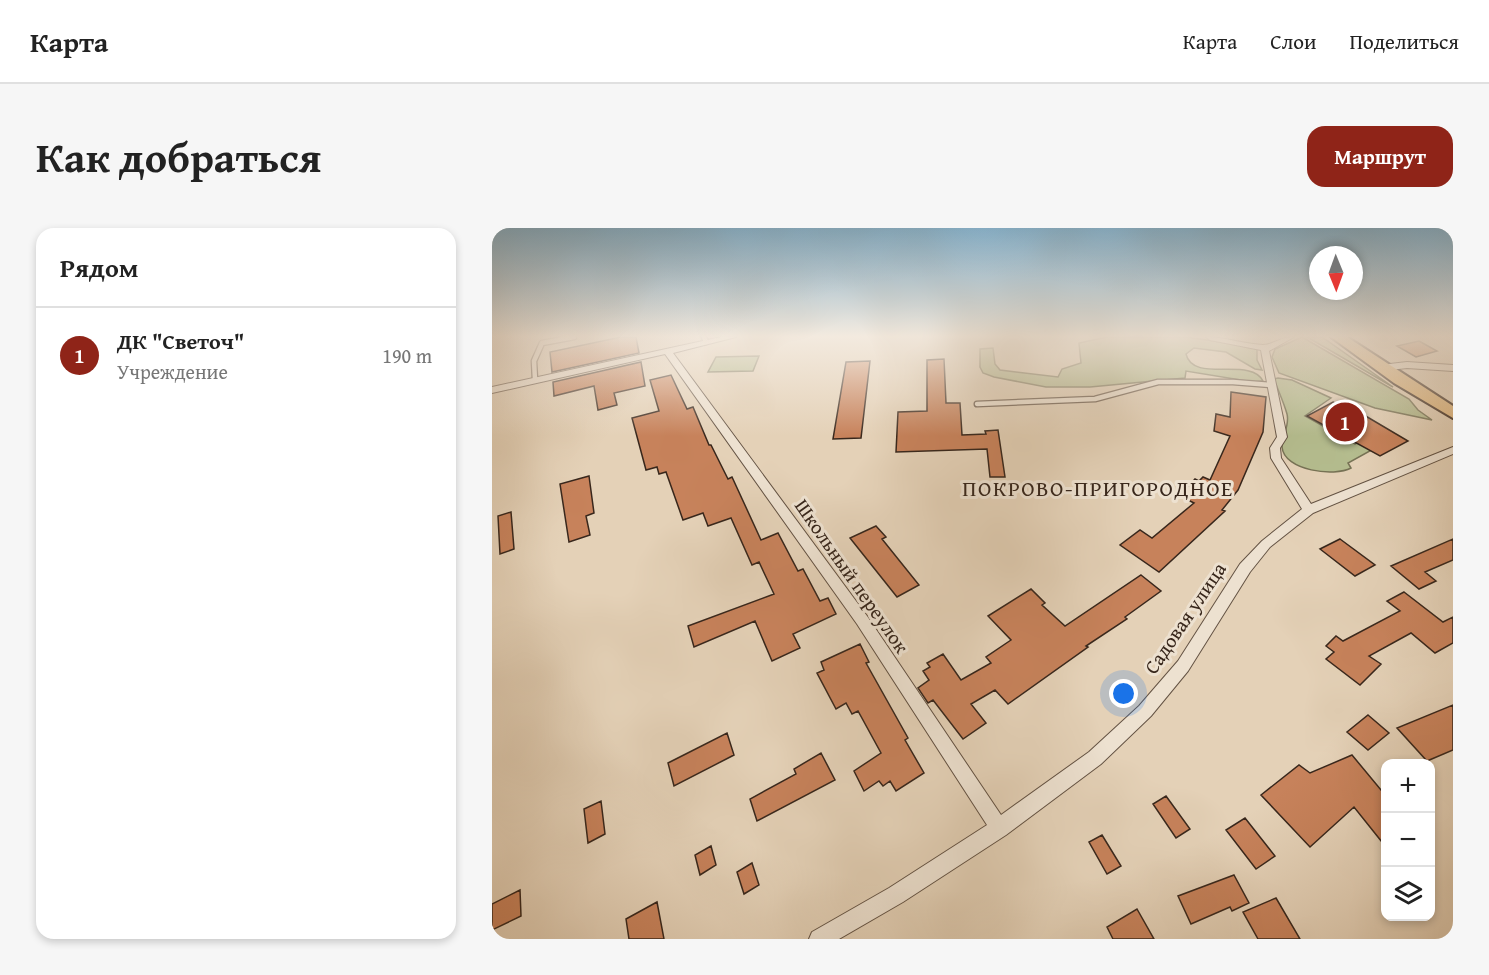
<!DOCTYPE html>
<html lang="ru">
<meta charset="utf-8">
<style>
:root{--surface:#fff;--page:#f6f6f6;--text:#222;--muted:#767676;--line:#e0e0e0;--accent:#8f2418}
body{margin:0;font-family:"Gentium Book Plus",serif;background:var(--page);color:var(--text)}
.controls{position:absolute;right:18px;bottom:18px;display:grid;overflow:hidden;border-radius:12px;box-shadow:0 3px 9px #0003}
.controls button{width:54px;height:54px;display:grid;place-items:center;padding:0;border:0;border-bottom:2px solid var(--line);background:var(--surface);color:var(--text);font:30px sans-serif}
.compass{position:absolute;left:817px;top:18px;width:54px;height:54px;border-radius:50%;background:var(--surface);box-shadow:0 3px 9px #0003;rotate:179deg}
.you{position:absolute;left:632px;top:466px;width:21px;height:21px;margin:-15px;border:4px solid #fff;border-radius:50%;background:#1a73e8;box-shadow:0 0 0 9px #1a73e833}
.badge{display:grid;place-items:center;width:39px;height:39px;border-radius:50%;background:var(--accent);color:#fff;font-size:20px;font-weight:700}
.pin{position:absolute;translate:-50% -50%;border:3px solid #fff;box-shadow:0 2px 6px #0006}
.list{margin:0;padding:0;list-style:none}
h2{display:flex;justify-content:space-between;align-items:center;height:78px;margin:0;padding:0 24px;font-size:26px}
h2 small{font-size:20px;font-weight:400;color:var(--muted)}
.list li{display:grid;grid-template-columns:39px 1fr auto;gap:18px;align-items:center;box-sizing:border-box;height:96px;padding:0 24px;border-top:2px solid var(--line)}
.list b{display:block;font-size:22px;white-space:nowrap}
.list p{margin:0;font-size:20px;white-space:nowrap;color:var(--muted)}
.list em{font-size:20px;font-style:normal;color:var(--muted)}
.icon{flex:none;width:33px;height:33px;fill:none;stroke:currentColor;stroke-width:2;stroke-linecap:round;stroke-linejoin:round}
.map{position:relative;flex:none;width:961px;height:711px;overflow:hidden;border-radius:18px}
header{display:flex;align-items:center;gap:36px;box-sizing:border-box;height:84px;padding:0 30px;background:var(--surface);border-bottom:2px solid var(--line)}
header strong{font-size:28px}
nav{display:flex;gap:33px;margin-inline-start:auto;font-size:21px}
.intro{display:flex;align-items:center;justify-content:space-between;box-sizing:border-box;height:144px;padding:0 36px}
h1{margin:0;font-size:42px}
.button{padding:15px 27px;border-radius:18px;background:var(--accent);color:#fff;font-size:21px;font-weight:700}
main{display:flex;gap:36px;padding:0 36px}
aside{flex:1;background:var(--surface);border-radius:18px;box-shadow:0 3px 9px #0003}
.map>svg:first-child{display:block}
.green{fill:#b4bc8e;stroke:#767255;stroke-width:1.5}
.building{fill:#c7825b;stroke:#38271c;stroke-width:1.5}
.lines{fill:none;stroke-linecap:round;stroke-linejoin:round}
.lane-casing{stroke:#635243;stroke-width:7}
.street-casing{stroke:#635243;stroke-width:2}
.primary-casing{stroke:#38271c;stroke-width:4}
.lane{stroke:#ede1d0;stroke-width:4.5}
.street{fill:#ede1d0;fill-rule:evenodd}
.primary{fill:#e2b87c;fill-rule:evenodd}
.labels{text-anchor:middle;stroke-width:6;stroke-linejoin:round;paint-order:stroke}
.street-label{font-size:20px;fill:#38271c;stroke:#ede1d0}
.quarter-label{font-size:22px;letter-spacing:1.5px;fill:#38271c;stroke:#ede1d0}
</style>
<header>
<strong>Карта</strong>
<nav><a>Карта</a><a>Слои</a><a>Поделиться</a></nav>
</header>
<div class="intro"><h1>Как добраться</h1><a class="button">Маршрут</a></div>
<main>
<aside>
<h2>Рядом<small></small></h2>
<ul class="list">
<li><span class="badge">1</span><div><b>ДК &quot;Светоч&quot;</b><p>Учреждение</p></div><em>190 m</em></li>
</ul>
</aside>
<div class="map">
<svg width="961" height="711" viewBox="0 0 961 711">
<rect width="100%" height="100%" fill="#e4d1b7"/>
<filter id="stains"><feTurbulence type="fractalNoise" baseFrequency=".00333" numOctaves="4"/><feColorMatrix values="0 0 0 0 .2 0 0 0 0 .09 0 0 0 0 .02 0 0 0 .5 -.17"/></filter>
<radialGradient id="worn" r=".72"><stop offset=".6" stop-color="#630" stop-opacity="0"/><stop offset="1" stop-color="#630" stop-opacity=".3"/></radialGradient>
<path class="green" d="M 615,109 L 694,109 L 763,119 L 765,121 L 765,132 L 770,142 L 763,141 L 734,124 L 702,120 L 694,126 C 701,156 759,128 771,153 L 761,154 L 694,143 L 693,150 L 598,159 L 554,159 L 502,149 L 491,145 L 488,139 L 488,121 L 501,120 L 503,136 L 508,142 L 566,149 L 570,141 L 589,135 L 587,115 Z
M 810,109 L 917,171 L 926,182 L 940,192 L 883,180 L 787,145 L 780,129 L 783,121 Z
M 815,109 L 830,109 L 901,159 Z
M 267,128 L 261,143 L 216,144 L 224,129 Z
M 786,150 L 800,152 L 839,170 L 813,188 L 863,216 L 872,212 L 885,219 L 856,235 L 859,240 C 843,249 792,243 790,219 C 790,209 798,197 795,186 C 792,175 786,162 782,151 Z"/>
<path class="building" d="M 129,109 L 144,109 L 147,125 L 60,144 L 58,124 Z
M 927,113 L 945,123 L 924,129 L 905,118 Z
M 452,131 L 454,175 L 468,175 L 470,207 L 494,206 L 493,203 L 506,202 L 513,249 L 498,249 L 495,221 L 404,224 L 406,184 L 435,183 L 435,132 Z
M 378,133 L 369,210 L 341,211 L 354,134 Z
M 149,134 L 153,158 L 122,165 L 125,177 L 106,182 L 102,158 L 62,168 L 61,154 Z
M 179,147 L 195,181 L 201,179 L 217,217 L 219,217 L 236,251 L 240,249 L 269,312 L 286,305 L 306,343 L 311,341 L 328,373 L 336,370 L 344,386 L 301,406 L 308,420 L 280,433 L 263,393 L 202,419 L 196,398 L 282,366 L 267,334 L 260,337 L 239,290 L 216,298 L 211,285 L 191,292 L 174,244 L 167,246 L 165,239 L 154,242 L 140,190 L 167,183 L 158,152 Z
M 739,164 L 774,169 L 771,204 L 746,262 L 730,282 L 733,283 L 667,344 L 628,317 L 648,302 L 660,310 L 702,275 L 688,268 L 703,251 L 707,253 L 711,249 L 718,252 L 738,208 L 722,203 L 724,186 L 738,189 Z
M 841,174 L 851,180 L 855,177 L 916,213 L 888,228 L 815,188 Z
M 97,248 L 102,285 L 94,288 L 98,307 L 77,314 L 68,256 Z
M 19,284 L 22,321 L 8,326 L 6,288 Z
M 384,298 L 394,309 L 390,311 L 427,357 L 405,369 L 358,310 Z
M 848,311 L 883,337 L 863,348 L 828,321 Z
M 961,311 L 961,332 L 933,344 L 944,353 L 927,361 L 899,338 Z
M 649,347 L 669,363 L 633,389 L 635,391 L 594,418 L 596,419 L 516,476 L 503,462 L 479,476 L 494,495 L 471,511 L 441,472 L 436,475 L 426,460 L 437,452 L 431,443 L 438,439 L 435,435 L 451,426 L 469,452 L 499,435 L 494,429 L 519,412 L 496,388 L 539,361 L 553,375 L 550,377 L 573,398 Z
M 912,364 L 951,394 L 961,389 L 961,415 L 943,425 L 919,405 L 877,428 L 889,436 L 868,457 L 834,431 L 842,424 L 834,418 L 844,408 L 851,413 L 908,383 L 895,373 Z
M 368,416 L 377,434 L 374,435 L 416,510 L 413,512 L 432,545 L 404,563 L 398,553 L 391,558 L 387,553 L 372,563 L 362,543 L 389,525 L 366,483 L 360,486 L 354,475 L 344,481 L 325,445 L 332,442 L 329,434 Z
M 961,477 L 961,522 L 935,533 L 905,500 Z
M 876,487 L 897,505 L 876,522 L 855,504 Z
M 235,505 L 242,527 L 182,558 L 176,535 Z
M 329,525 L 343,552 L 265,593 L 258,571 L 304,546 L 302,541 Z
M 860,527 L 894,568 L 894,619 L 862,579 L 818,619 L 769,567 L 807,537 L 818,545 Z
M 674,568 L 698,601 L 684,610 L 661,576 Z
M 109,573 L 113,606 L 96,615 L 92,581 Z
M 753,590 L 783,628 L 764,641 L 734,602 Z
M 610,607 L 629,638 L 615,646 L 597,614 Z
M 219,618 L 224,637 L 208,647 L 203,627 Z
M 260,635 L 267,657 L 252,666 L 245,644 Z
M 742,647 L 757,675 L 740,683 L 738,679 L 699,696 L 686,668 Z
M 28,662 L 29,688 L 0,702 L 0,676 Z
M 784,670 L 808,711 L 766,711 L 751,684 Z
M 165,674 L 172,711 L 137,711 L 134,691 Z
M 645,681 L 662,711 L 621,711 L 615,699 Z"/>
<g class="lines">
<defs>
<path id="lane" d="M 212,109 L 214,114
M 43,152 L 42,133 L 50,115 L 82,109
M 485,176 L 603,171 L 666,154 L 741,154 L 779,157"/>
<path id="street" d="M 229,109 L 244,109 L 181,125 L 375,388 L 509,587 L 597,524 L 647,478 L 686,433 L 748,336 L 770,313 L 810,281 L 779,230 L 778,220 L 785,209 L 769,122 L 718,112 L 714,109 C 733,109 751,116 771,117 C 781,117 790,108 802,109 L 777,123 L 795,209 L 788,220 L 789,230 L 819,276 L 961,219 L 961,226 L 821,285 L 778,319 L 758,344 L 696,443 L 659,488 L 609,536 L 514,607 L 411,674 L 347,711 L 317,711 L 320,704 L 397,660 L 495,597 L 365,396 L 173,126 L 0,165 L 0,159 Z
M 915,134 L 961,137 L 961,143 L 915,140 L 889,143 L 884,140 L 889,137 Z"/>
<path id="primary" d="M 839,109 L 855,109 L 961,178 L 961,190 L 902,155 Z"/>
</defs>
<use href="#lane" class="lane-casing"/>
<use href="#street" class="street-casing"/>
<use href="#primary" class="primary-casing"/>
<use href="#lane" class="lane"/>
<use href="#street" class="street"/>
<use href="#primary" class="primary"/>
</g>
<linearGradient id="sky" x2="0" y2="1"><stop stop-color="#87b5d2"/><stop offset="0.52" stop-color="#f3eadf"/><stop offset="1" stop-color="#f3eadf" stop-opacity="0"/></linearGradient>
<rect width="961" height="208" fill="url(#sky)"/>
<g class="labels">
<g class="street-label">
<text transform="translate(360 348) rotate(55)" y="7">Школьный переулок</text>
<text transform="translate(693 390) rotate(-56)" y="7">Садовая улица</text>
</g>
<g class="quarter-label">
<text x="606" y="268">ПОКРОВО-ПРИГОРОДНОЕ</text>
</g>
</g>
<rect width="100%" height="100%" filter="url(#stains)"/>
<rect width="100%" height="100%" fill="url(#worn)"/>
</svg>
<div class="controls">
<button>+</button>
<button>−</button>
<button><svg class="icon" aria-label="layers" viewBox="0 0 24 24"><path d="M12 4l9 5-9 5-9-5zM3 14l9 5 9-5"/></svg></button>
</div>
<svg class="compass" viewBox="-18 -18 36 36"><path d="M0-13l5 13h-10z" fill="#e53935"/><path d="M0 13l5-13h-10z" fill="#767676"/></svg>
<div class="you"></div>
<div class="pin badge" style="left:853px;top:194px">1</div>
</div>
</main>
